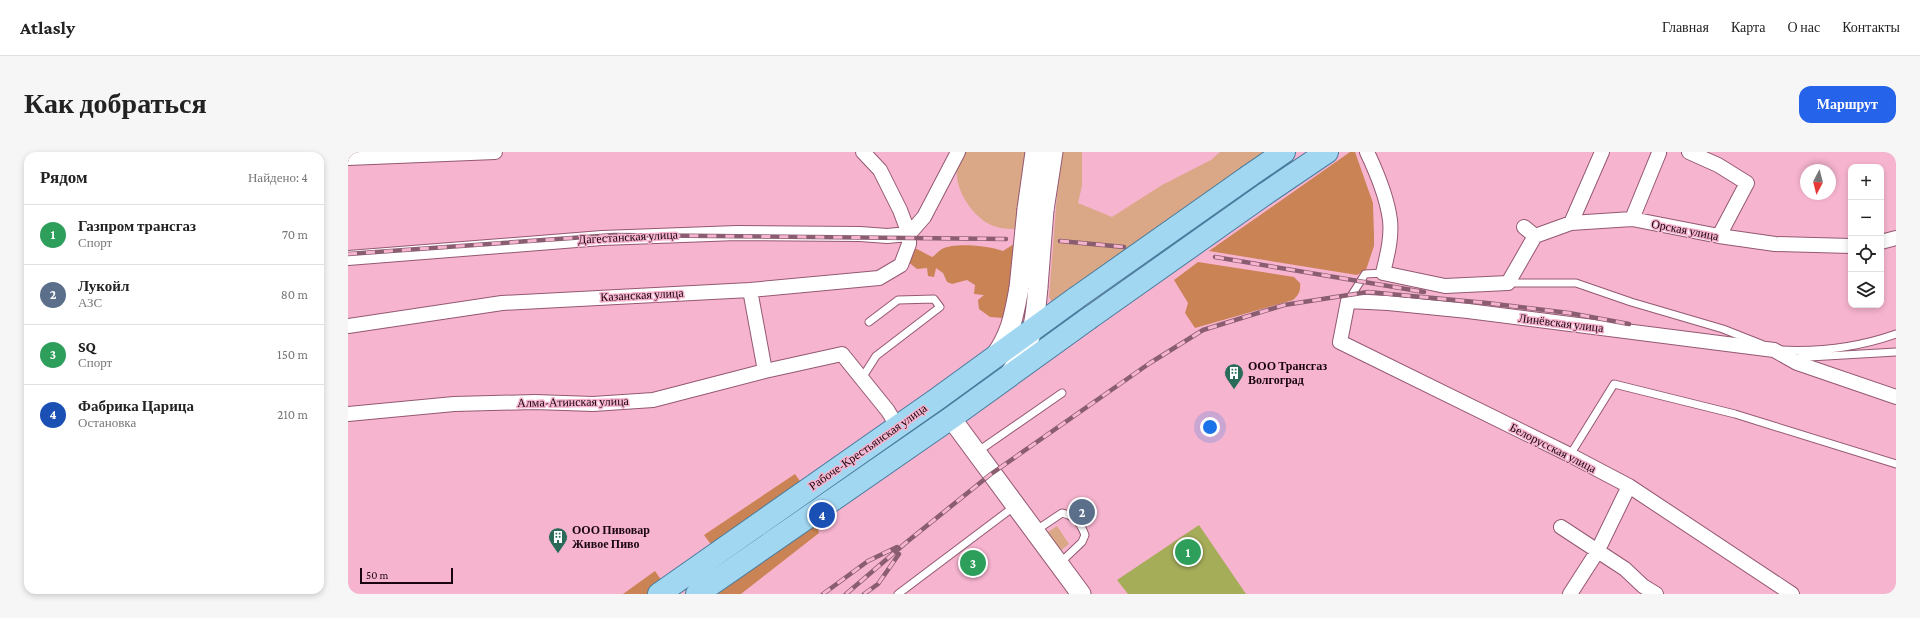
<!DOCTYPE html>
<html lang="ru">
<meta charset="utf-8">
<style>
:root{--surface:#fff;--page:#f6f6f6;--text:#222;--muted:#767676;--line:#e0e0e0;--accent:#2563eb}
body{margin:0;font-family:"Crimson Pro",serif;background:var(--page);color:var(--text)}
.controls{position:absolute;right:12px;top:12px;display:grid;overflow:hidden;border-radius:8px;box-shadow:0 2px 6px #0003}
.controls button{width:36px;height:36px;display:grid;place-items:center;padding:0;border:0;border-bottom:1px solid var(--line);background:var(--surface);color:var(--text);font:20px sans-serif}
.compass{position:absolute;left:1452px;top:12px;width:36px;height:36px;border-radius:50%;background:var(--surface);box-shadow:0 2px 6px #0003;rotate:187deg}
.scale{position:absolute;left:12px;bottom:10px;width:93px;box-sizing:border-box;padding-left:4px;border:2px solid #19050e;border-top:0;font-size:11px;line-height:14px;white-space:nowrap;color:#19050e;-webkit-text-stroke:3px #f7b4cf;paint-order:stroke}
.you{position:absolute;left:862px;top:275px;width:14px;height:14px;margin:-10px;border:3px solid #fff;border-radius:50%;background:#1a73e8;box-shadow:0 0 0 6px #1a73e833}
.badge{display:grid;place-items:center;width:26px;height:26px;border-radius:50%;background:var(--accent);color:#fff;font-size:13px;font-weight:700}
.pin{position:absolute;translate:-50% -50%;border:2px solid #fff;box-shadow:0 1px 4px #0006}
.list{margin:0;padding:0;list-style:none}
h2{display:flex;justify-content:space-between;align-items:center;height:52px;margin:0;padding:0 16px;font-size:17px}
h2 small{font-size:13px;font-weight:400;color:var(--muted)}
.list li{display:grid;grid-template-columns:26px 1fr auto;gap:12px;align-items:center;box-sizing:border-box;height:60px;padding:0 16px;border-top:1px solid var(--line)}
.list b{display:block;font-size:15px;white-space:nowrap}
.list p{margin:0;font-size:13px;white-space:nowrap;color:var(--muted)}
.list em{font-size:13px;font-style:normal;color:var(--muted)}
.icon{flex:none;width:22px;height:22px;fill:none;stroke:currentColor;stroke-width:2;stroke-linecap:round;stroke-linejoin:round}
.map{position:relative;flex:none;width:1548px;height:442px;overflow:hidden;border-radius:12px}
header{display:flex;align-items:center;gap:24px;box-sizing:border-box;height:56px;padding:0 20px;background:var(--surface);border-bottom:1px solid var(--line)}
header strong{font-size:19px}
nav{display:flex;gap:22px;margin-inline-start:auto;font-size:14px}
.intro{display:flex;align-items:center;justify-content:space-between;box-sizing:border-box;height:96px;padding:0 24px}
h1{margin:0;font-size:28px}
.button{padding:10px 18px;border-radius:12px;background:var(--accent);color:#fff;font-size:14px;font-weight:700}
main{display:flex;gap:24px;padding:0 24px}
aside{flex:1;background:var(--surface);border-radius:12px;box-shadow:0 2px 6px #0003}
.map>svg:first-child{display:block}
.green{fill:#daa787}
.forest{fill:#ca8354}
.water{fill:#a6ad59}
.lines{fill:none;stroke-linecap:round;stroke-linejoin:round}
.lane-casing{stroke:#945872;stroke-width:9}
.street-casing{stroke:#945872;stroke-width:16}
.secondary-casing{stroke:#945872;stroke-width:21}
.primary-casing{stroke:#4a7c9d;stroke-width:24}
.lane{stroke:#fff;stroke-width:7}
.street{stroke:#fff;stroke-width:14}
.secondary{stroke:#fff;stroke-width:19}
.primary{stroke:#a2d7f2;stroke-width:22}
.rail-casing{stroke:#8a5e70;stroke-width:4.5}
.rail{stroke:#f7b4cf;stroke-width:3;stroke-dasharray:9;stroke-linecap:butt}
.secondary-bridge-casing{stroke:#945872;stroke-width:21;stroke-linecap:butt}
.primary-bridge-casing{stroke:#4a7c9d;stroke-width:24;stroke-linecap:butt}
.secondary-bridge{stroke:#fff;stroke-width:19}
.primary-bridge{stroke:#a2d7f2;stroke-width:22}
.labels{text-anchor:middle;stroke-width:3;stroke-linejoin:round;paint-order:stroke}
.street-label{font-size:12px;fill:#19050e;stroke:#f7b4cf}
.poi-label{font-size:12px;font-weight:bold;fill:#19050e;stroke:#f7b4cf;text-anchor:start}
</style>
<header>
<strong>Atlasly</strong>
<nav><a>Главная</a><a>Карта</a><a>О нас</a><a>Контакты</a></nav>
</header>
<div class="intro"><h1>Как добраться</h1><a class="button">Маршрут</a></div>
<main>
<aside>
<h2>Рядом<small>Найдено: 4</small></h2>
<ul class="list">
<li><span class="badge" style="background:#2e9e5b">1</span><div><b>Газпром трансгаз</b><p>Спорт</p></div><em>70 m</em></li>
<li><span class="badge" style="background:#5c6f8a">2</span><div><b>Лукойл</b><p>АЗС</p></div><em>80 m</em></li>
<li><span class="badge" style="background:#2e9e5b">3</span><div><b>SQ</b><p>Спорт</p></div><em>150 m</em></li>
<li><span class="badge" style="background:#1a4fb4">4</span><div><b>Фабрика Царица</b><p>Остановка</p></div><em>210 m</em></li>
</ul>
</aside>
<div class="map">
<svg width="1548" height="442" viewBox="0 0 1548 442">
<rect width="100%" height="100%" fill="#f7b4cf"/>
<path class="green" d="M 617,0 L 679,0 L 668,77 C 662,77 655,77 649,75 C 628,70 606,39 609,17 C 610,12 614,5 617,0 Z
M 714,0 L 734,0 L 734,34 L 730,51 L 764,65 L 814,33 L 863,8 L 872,0 L 926,0 L 704,150 L 701,145 L 710,30 Z
M 709,374 L 721,392 L 712,399 L 700,380 Z"/>
<path class="forest" d="M 1002,0 L 1007,0 L 1025,51 L 1026,84 L 1026,94 L 1018,118 L 1009,123 L 861,99 Z
M 666,92 L 662,141 L 655,166 L 642,165 L 631,157 L 630,148 L 636,143 L 626,142 L 627,133 L 619,128 L 604,132 L 599,130 L 595,121 L 588,116 L 586,125 L 580,124 L 579,116 L 569,117 L 559,109 L 562,97 L 569,97 L 584,105 C 588,103 591,98 594,97 C 607,90 642,94 655,99 Z
M 850,110 L 946,125 L 952,131 C 953,138 951,143 945,148 L 847,176 L 837,161 L 840,151 L 826,128 Z
M 447,322 L 457,336 L 367,398 L 356,383 Z
M 463,370 L 469,373 L 471,381 L 398,438 L 393,442 L 366,442 Z
M 307,419 L 316,432 L 302,442 L 275,442 Z"/>
<path class="water" d="M 851,373 L 898,442 L 780,442 L 769,428 Z"/>
<g class="lines">
<defs>
<path id="lane" d="M 1160,131 L 1228,131 L 1283,150 L 1375,177 L 1413,192
M 1000,149 L 1017,122 L 1035,121
M 1432,198 C 1471,200 1511,195 1548,182
M 1444,206 L 1548,200
M 514,226 L 528,204 L 592,155 L 586,147 L 550,148 L 521,170
M 629,300 L 714,241
M 1222,303 L 1266,232 L 1387,262 L 1548,312
M 687,379 L 714,361 C 727,364 732,370 737,383 L 734,390 L 711,412
M 550,442 L 667,354"/>
<path id="street" d="M 1019,0 C 1029,21 1039,45 1042,68 C 1044,86 1039,104 1035,121 L 1097,134 L 1160,131 L 1187,84
M 1341,0 L 1370,13 L 1399,31 L 1371,84
M 0,6 L 147,0
M 1284,67 L 1311,1
M 1223,71 L 1254,0
M 1176,75 L 1187,84 L 1223,71 L 1284,67 L 1371,84 L 1427,92 L 1503,94
M 561,82 L 576,65 L 610,0
M 1533,90 L 1548,86
M 0,106 L 254,86 L 389,81 L 512,82 L 539,84 L 561,82
M 402,138 L 417,219
M 0,174 L 154,151 L 402,138 L 531,126 L 553,113 L 561,92 L 561,82 L 552,58 L 532,18 L 515,0
M 0,262 L 106,252 L 187,250 L 245,252 L 305,248 L 417,219 L 494,202 L 540,259 L 549,274
M 1213,375 L 1277,417 L 1295,434 L 1308,442
M 1222,442 L 1249,400 L 1281,334
M 1444,442 L 1281,334 L 1222,303 L 992,190 L 1000,149 L 1040,151 L 1120,159 L 1426,198 L 1449,211 L 1548,245"/>
<path id="secondary" d="M 679,57 L 687,0
M 696,58 L 705,0
M 647,204 C 663,182 666,163 671,136
M 663,220 C 685,191 687,170 690,135
M 603,266 L 733,442"/>
<path id="primary" d="M 901,24 L 936,0
M 917,42 L 979,0
M 311,442 L 589,247 L 728,146
M 349,442 L 603,266 L 740,167"/>
</defs>
<use href="#lane" class="lane-casing"/>
<use href="#street" class="street-casing"/>
<use href="#secondary" class="secondary-casing"/>
<use href="#primary" class="primary-casing"/>
<use href="#lane" class="lane"/>
<use href="#street" class="street"/>
<use href="#secondary" class="secondary"/>
<use href="#primary" class="primary"/>
<defs>
<path id="rail" d="M 712,89 L 776,95
M 0,102 L 266,83 L 658,87
M 867,105 L 1076,140
M 475,442 L 520,409 L 549,395
M 498,442 L 560,389 L 643,322 L 802,211 L 855,178 L 936,153 L 1020,140 L 1139,151 L 1221,161 L 1281,172
M 516,442 L 530,432 L 551,402"/>
</defs>
<use href="#rail" class="rail-casing"/>
<use href="#rail" class="rail"/>
<defs>
<path id="secondary-bridge" d="M 690,135 L 696,58
M 671,136 L 679,57"/>
<path id="primary-bridge" d="M 728,146 L 901,24
M 740,167 L 917,42"/>
</defs>
<use href="#secondary-bridge" class="secondary-bridge-casing"/>
<use href="#primary-bridge" class="primary-bridge-casing"/>
<use href="#secondary-bridge" class="secondary-bridge"/>
<use href="#primary-bridge" class="primary-bridge"/>
</g>
<defs>
<symbol id="building-pin" viewBox="-11 -11 22 30"><path d="M0 17L-7.5 6A9.5 9.5 0 1 1 7.5 6Z" fill="#296a59" stroke="#f7b4cf"/><path d="M-4-6H4V6H1V3H-1V6H-4ZM-2.5-4.3h1.7v1.8h-1.7ZM.8-4.3h1.7v1.8H.8ZM-2.5-1h1.7V.8h-1.7ZM.8-1h1.7V.8H.8Z" fill="#fff"/></symbol>
</defs>
<g fill-rule="evenodd">
<use href="#building-pin" x="875" y="210" width="22" height="30"/>
<use href="#building-pin" x="199" y="374" width="22" height="30"/>
</g>
<g class="labels">
<g class="street-label">
<text transform="translate(1337 78) rotate(11)" y="4">Орская улица</text>
<text transform="translate(280 85) rotate(-3)" y="4">Дагестанская улица</text>
<text transform="translate(294 143) rotate(-3)" y="4">Казанская улица</text>
<text transform="translate(1213 171) rotate(7)" y="4">Линёвская улица</text>
<text transform="translate(225 250) rotate(-1)" y="4">Алма-Атинская улица</text>
<text transform="translate(520 295) rotate(-35)" y="4">Рабоче-Крестьянская улица</text>
<text transform="translate(1205 296) rotate(27)" y="4">Белорусская улица</text>
</g>
<g class="poi-label">
<text x="900" y="218">ООО Трансгаз<tspan x="900" dy="14">Волгоград</tspan></text>
<text x="224" y="382">ООО Пивовар<tspan x="224" dy="14">Живое Пиво</tspan></text>
</g>
</g>
</svg>
<div class="controls">
<button>+</button>
<button>−</button>
<button><svg class="icon" aria-label="locate" viewBox="0 0 24 24"><circle cx="12" cy="12" r="6"/><path d="M12 2v4M12 18v4M2 12h4M18 12h4"/></svg></button>
<button><svg class="icon" aria-label="layers" viewBox="0 0 24 24"><path d="M12 4l9 5-9 5-9-5zM3 14l9 5 9-5"/></svg></button>
</div>
<svg class="compass" viewBox="-18 -18 36 36"><path d="M0-13l5 13h-10z" fill="#e53935"/><path d="M0 13l5-13h-10z" fill="#767676"/></svg>
<div class="scale">50 m</div>
<div class="you"></div>
<div class="pin badge" style="left:840px;top:400px;background:#2e9e5b">1</div>
<div class="pin badge" style="left:734px;top:360px;background:#5c6f8a">2</div>
<div class="pin badge" style="left:625px;top:411px;background:#2e9e5b">3</div>
<div class="pin badge" style="left:474px;top:363px;background:#1a4fb4">4</div>
</div>
</main>
